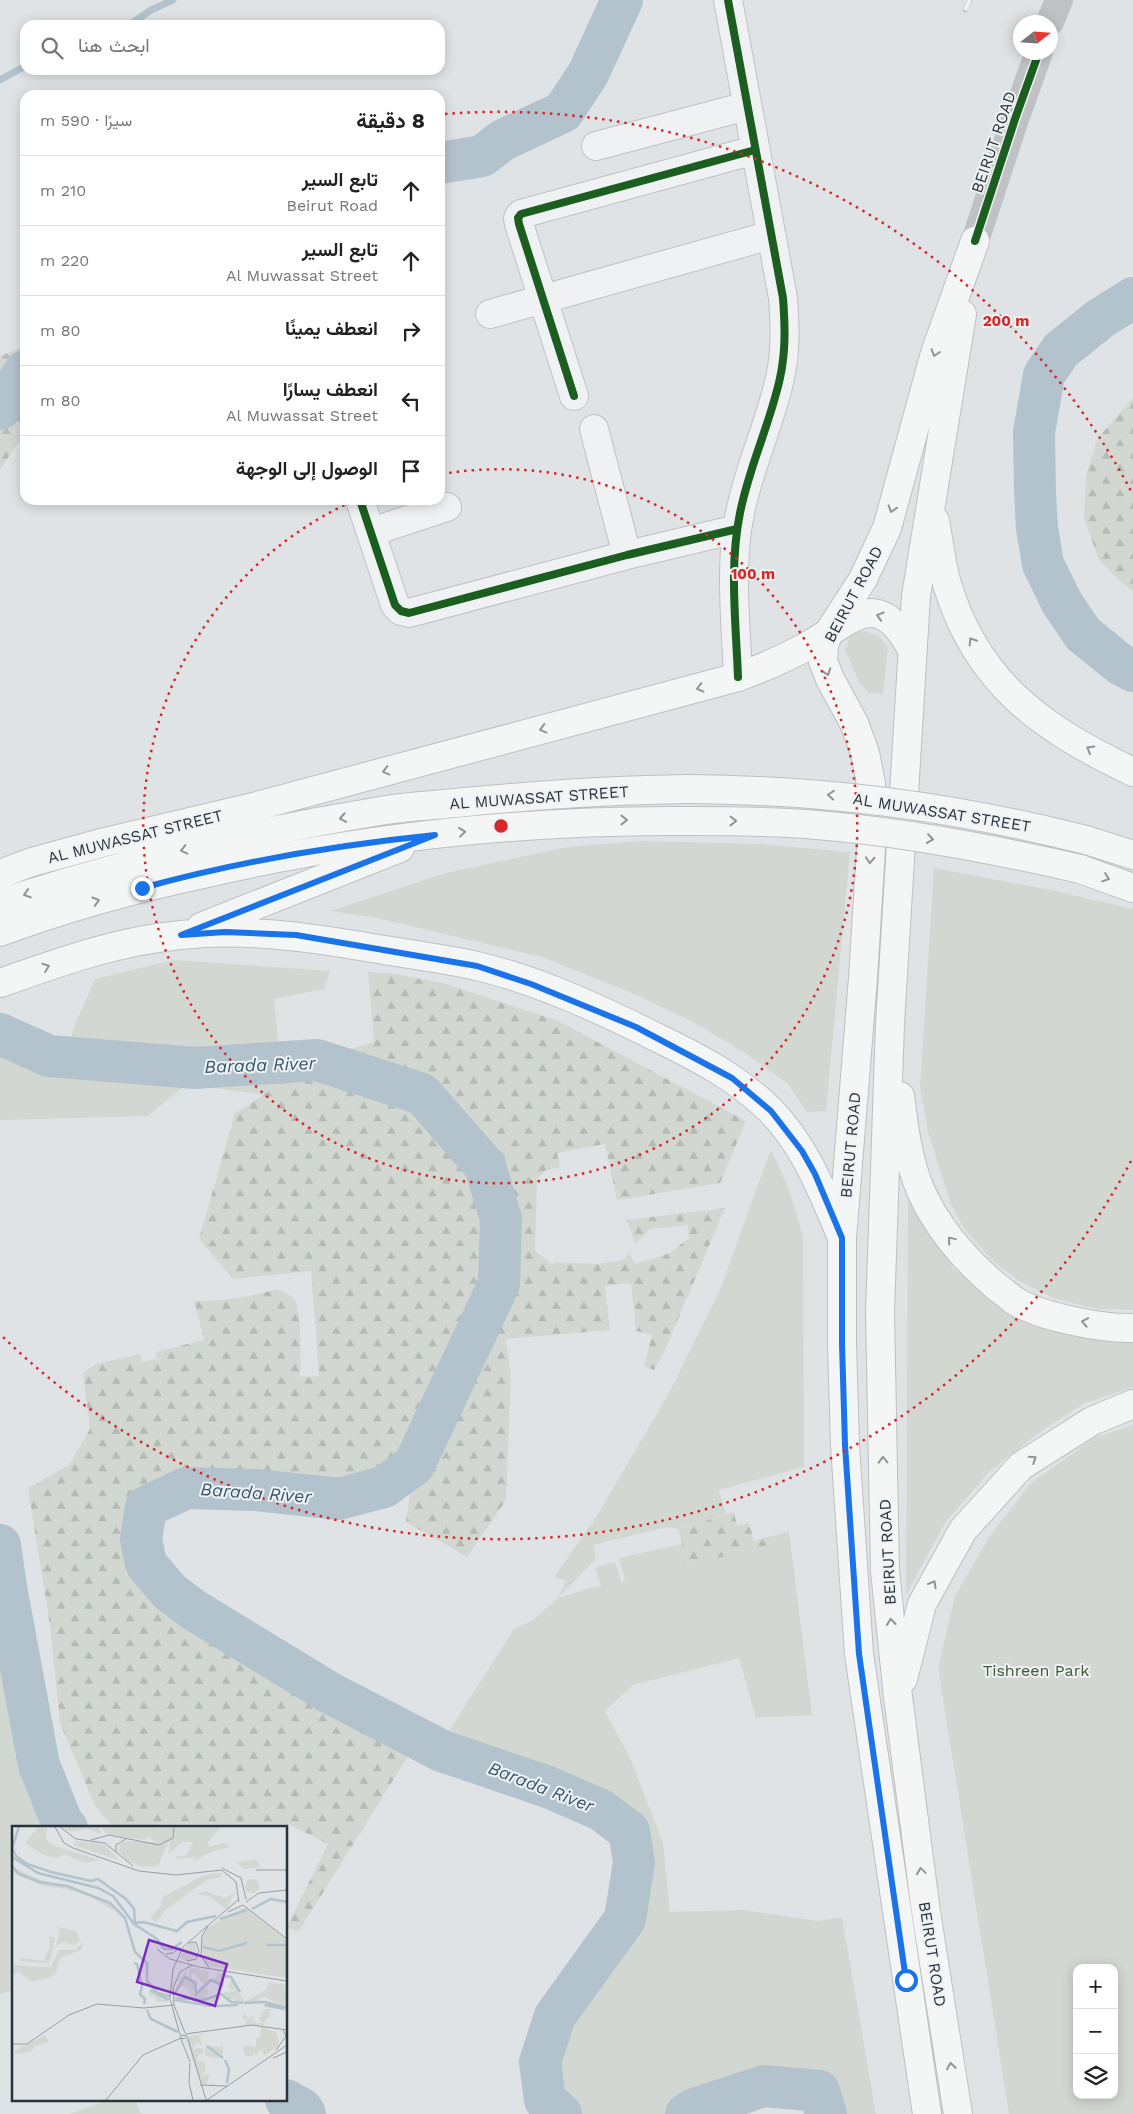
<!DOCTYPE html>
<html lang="ar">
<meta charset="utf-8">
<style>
:root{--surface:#fff;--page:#f6f6f6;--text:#222;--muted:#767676;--line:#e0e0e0}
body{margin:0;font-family:"Work Sans",Vazirmatn,sans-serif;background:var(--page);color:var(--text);direction:rtl}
.controls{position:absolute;right:15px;bottom:15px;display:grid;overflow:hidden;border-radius:10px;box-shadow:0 2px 12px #0003}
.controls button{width:45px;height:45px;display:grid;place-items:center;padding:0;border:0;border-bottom:1px solid var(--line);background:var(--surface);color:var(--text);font:25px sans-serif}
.compass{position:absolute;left:1013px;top:15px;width:45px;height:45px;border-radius:50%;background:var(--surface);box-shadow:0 2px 12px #0003;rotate:73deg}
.stop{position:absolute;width:15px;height:15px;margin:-11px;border:4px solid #1a73e8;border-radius:50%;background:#fff}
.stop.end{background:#1a73e8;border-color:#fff;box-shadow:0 1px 5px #0008}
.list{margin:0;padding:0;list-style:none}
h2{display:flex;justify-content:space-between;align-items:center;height:65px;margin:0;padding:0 20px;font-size:21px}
h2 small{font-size:16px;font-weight:400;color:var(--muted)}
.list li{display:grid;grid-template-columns:32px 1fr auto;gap:15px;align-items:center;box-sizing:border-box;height:70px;padding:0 20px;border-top:1px solid var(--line)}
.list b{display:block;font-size:19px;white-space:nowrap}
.list p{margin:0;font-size:16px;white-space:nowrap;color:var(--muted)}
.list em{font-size:16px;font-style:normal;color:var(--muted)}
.icon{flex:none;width:28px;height:28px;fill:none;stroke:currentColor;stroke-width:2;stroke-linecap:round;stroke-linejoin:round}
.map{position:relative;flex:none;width:1133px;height:2114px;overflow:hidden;direction:ltr}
.search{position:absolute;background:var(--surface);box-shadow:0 2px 12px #0003;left:20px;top:20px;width:425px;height:55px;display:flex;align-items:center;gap:12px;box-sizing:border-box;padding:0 18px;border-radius:15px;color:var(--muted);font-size:19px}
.panel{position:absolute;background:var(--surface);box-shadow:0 2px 12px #0003;left:20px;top:90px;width:425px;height:415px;border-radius:15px;direction:rtl}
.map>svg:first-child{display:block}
.green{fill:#d2d8d1;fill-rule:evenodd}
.forest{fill:url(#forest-firs)}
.water{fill:url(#water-rules)}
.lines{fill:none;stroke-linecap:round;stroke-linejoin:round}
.stream{stroke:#b2c3cd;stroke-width:7}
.river{stroke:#b2c3cd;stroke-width:42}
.street-casing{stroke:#bfc1c3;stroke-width:30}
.primary-casing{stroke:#bdc0c2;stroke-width:30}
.street{stroke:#eff1f2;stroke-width:28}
.secondary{stroke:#bfc2c4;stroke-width:28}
.primary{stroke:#f4f5f5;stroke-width:28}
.rail-casing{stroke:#c9cbcc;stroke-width:5.5}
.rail{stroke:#eef2f4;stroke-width:4;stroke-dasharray:11;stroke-linecap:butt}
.primary-bridge-casing{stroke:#bdc0c2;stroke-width:30;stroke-linecap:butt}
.primary-bridge{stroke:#f4f5f5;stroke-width:28}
.cycleway-casing{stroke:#eef2f4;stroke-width:11}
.cycleway{stroke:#1b5e20;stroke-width:8}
.oneway{stroke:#8f9498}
.route{stroke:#1a73e8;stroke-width:6}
.ring{fill:none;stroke:#d62828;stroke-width:2.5;stroke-dasharray:2.5 5}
.labels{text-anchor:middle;stroke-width:4;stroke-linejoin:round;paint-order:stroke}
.street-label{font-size:16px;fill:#2a333c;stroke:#eef2f4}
.park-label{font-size:16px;fill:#435638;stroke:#eef2f4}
.water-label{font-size:18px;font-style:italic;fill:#38576b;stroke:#eef2f4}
.inset-river{fill:none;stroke:#b2c3cd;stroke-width:2.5}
.inset-road{fill:none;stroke:#979da1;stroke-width:1}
.view{fill:#7b2cbf;fill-opacity:0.15;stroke:#7b2cbf;stroke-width:2.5}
.inset-edge{fill:none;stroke:#2a333c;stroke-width:2.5}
.centre{fill:#d62828;stroke:#eef2f4;stroke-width:2.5}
.ring-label{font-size:15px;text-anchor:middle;font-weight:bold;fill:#d62828;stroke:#eef2f4;stroke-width:4;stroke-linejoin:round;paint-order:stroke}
</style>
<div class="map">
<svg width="1133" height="2114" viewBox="0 0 1133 2114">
<defs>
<pattern id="forest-firs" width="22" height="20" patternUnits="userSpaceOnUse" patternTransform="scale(1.25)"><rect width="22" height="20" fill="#d2d8d1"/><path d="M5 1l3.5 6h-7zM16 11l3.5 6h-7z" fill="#b4bab4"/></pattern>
<pattern id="water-rules" width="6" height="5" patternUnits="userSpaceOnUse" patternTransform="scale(1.25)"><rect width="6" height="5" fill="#b2c3cd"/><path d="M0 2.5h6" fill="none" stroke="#919fa8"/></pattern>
</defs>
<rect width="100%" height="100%" fill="#e0e3e5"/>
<path class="green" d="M 863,631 L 878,635 L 888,647 L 883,694 L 869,693 L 859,682 L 845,650 L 851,634 Z
M 641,841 L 760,844 L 850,852 L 826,1111 L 807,1112 L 788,1084 L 745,1053 L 695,1023 L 634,994 L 542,957 L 377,918 L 330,911 L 446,873 L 567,847 Z
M 934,868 L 1051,890 L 1133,909 L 1133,1310 L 1097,1309 L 1053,1298 L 1019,1281 L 992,1260 L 965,1230 L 951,1204 L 928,1132 L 920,1088 Z
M 174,960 L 330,971 L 324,989 L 274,999 L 279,1049 L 70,1044 L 73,1029 L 95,979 Z
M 0,1048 L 44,1066 L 199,1076 L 248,1074 L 290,1078 L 263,1095 L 187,1084 L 148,1116 L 0,1120 Z
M 771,1149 L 788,1187 L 803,1236 L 804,1467 L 719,1490 L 726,1514 L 678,1529 L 667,1527 L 593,1545 L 596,1559 L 558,1598 L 601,1585 L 595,1568 L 615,1562 L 622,1583 L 625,1579 L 619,1558 L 682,1544 L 688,1566 L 774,1543 L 772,1536 L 789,1531 L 812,1715 L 756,1718 L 739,1658 L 633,1685 L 605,1711 L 631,1760 L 663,1843 L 670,1912 L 744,1910 L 818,1921 L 842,1917 L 876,2114 L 844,2114 L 831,2090 L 764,2086 L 694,2109 L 686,2114 L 561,2114 L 545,2100 L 540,2062 L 555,2016 L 625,1919 L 634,1917 L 637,1829 L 629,1806 L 600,1801 L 440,1745 L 514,1629 L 533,1620 L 557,1599 L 566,1581 L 554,1577 L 595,1519 L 669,1393 L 720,1290 Z
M 908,1200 L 954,1269 L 1021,1313 L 1133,1335 L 1133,1387 L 1083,1404 L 1037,1434 L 989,1472 L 945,1523 L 906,1595 Z
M 1133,1425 L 1133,2114 L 1009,2114 L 938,1667 L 955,1596 L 989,1537 L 1030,1484 L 1094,1438 ZM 1077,1968 L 1114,1968 L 1114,2095 L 1077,2095 Z
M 0,1556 L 35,1762 L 61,1828 L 14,1828 L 14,1990 L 0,1994 Z
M 108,2100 L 136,2100 L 141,2114 L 70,2114 Z"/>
<path class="forest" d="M 25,346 L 25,432 L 0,470 L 0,356 Z
M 1133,398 L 1133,591 L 1123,584 L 1099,560 L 1084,518 L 1086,475 L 1098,438 Z
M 368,972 L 395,974 L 446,984 L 558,1021 L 746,1121 L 720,1183 L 617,1200 L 605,1144 L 557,1153 L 560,1167 L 544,1171 L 537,1179 L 535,1251 L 553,1265 L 554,1262 L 596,1264 L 624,1260 L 629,1252 L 635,1264 L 670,1253 L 689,1238 L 688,1225 L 650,1229 L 635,1244 L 627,1220 L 725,1208 L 665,1350 L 654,1370 L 644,1366 L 652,1335 L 636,1331 L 631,1283 L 605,1286 L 610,1330 L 506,1339 L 511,1374 L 506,1500 L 467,1557 L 406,1522 L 414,1465 L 410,1462 L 377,1485 L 337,1492 L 215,1478 L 176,1484 L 151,1494 L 129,1521 L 126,1574 L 173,1614 L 410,1753 L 299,1931 L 286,1928 L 328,1844 L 288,1824 L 155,1824 L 152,1828 L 114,1828 L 95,1806 L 60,1723 L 50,1626 L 28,1488 L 69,1465 L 90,1429 L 83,1373 L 96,1364 L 140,1354 L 141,1362 L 157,1359 L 155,1352 L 204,1340 L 194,1301 C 222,1301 250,1297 277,1289 C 283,1291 289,1294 294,1299 C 303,1309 300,1361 300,1377 L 319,1376 L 311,1271 L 233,1279 L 199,1239 L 235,1113 L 317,1060 L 374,1042 Z
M 734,1512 L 737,1526 L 749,1523 L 754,1541 L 772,1536 L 775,1543 L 688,1566 L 678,1529 Z"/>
<path class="water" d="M 764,2086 L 831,2090 L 844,2114 L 826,2114 L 819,2091 Z"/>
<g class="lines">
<path class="stream" d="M 129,25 L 151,10 L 173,0
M 0,80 L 25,66"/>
<path class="river" d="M 440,163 L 482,156 L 503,140 L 563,112 L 588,74 L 622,0
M 1133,298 L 1101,318 L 1061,350 L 1044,375 L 1034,432 L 1035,493 L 1037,528 L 1043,564 L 1062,603 L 1083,634 L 1120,664 L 1133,671
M 0,409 L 25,371
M 0,1034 L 49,1056 L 195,1068 L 317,1060 L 422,1094 L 485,1166 L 501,1219 L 499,1284 L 414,1465 L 384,1487 L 339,1499 L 256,1490 L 186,1488 L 146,1507 L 141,1539 L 146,1564 L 170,1592 L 194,1610 L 330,1693 L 442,1751 L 548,1787 L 601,1810 L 629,1831 L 634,1862 L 625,1919 L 555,2016 L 540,2062 L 545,2100 L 561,2114
M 0,1545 L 6,1587 L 39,1765 L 61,1820 L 67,1828
M 286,2100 L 302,2109 L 305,2114
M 686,2114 L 694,2109 L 764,2086 L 819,2091 L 826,2114"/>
<defs>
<path id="street" d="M 728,0 L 783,298 C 785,325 786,351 780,378 C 770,424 749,467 740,513 C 729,566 736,624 738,677
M 596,146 L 747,106
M 490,314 L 771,235
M 574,396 L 519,224 L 518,218 L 521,214 L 755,150
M 594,429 L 627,555
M 360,500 L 395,605 L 401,611 L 409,613 L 627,555 L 737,529
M 371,532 L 447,507"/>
<path id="primary" d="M 935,521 C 939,541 941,564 947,584 C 977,684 1043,729 1133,772
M 1086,840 L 1133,855
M 1080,869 L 1133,888
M 0,874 L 32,862 L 105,842 L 257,806 L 738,677 C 763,668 788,657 811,644 C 855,617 879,588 912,650
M 0,903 C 126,862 255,831 386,810 C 412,806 439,805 465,802 C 539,795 613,790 688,789
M 201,927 L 400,848
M 0,932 C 67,907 137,888 207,873 C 364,837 524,820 684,821
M 0,983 C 60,962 117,941 181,935 C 246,928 308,937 372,948 C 407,954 442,958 477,966 C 540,981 602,1010 660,1039 C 699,1058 737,1078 769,1109 C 804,1144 821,1188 840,1233
M 900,1096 C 904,1127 908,1160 920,1189 C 937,1228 965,1260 997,1287 C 1003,1291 1009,1297 1015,1301 C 1041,1317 1103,1329 1133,1328
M 903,1679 L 922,1604 L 963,1530 L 1021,1466 L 1092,1421 L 1133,1404
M 927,2114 L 859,1654 L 845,1445 L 842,1344 L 842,1238 L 863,978 L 873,816 L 871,784 L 865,753 L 854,723 L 830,679 L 823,661 L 824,645 L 829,632 L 863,579 L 887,528 L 935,353 L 975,241
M 958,2114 L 926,1912 L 898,1697 L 885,1571 L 880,1312 L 890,1024 L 916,596 L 962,314"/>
</defs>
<use href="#street" class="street-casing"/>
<use href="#primary" class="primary-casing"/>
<use href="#street" class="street"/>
<path class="secondary" d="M 1050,22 L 1059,0
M 975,241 L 1015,119 L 1039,52"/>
<use href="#primary" class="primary"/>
<defs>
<path id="rail" d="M 965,10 L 970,0"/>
</defs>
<use href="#rail" class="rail-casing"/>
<use href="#rail" class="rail"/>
<defs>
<path id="primary-bridge" d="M 688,789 C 827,790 950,806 1086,840
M 684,821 C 729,821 773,821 817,825 C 906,832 993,849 1080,869"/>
</defs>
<use href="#primary-bridge" class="primary-bridge-casing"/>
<use href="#primary-bridge" class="primary-bridge"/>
<defs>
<path id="cycleway" d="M 728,0 L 783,298 C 785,325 786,351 780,378 C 770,424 749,467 740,513 C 729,566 736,624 738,677
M 975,241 L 1015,119 L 1039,52
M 574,396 L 519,224 L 518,218 L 521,214 L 755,150
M 360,500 L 395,605 L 401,611 L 409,613 L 627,555 L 737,529"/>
</defs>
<use href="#cycleway" class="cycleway-casing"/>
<use href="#cycleway" class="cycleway"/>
</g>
<defs><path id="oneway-chevron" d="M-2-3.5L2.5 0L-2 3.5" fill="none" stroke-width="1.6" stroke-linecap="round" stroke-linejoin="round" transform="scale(1.25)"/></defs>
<g class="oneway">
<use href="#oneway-chevron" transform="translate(935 353) rotate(108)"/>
<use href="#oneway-chevron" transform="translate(892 509) rotate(107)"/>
<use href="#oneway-chevron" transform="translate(880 616) rotate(-163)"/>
<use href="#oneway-chevron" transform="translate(972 641) rotate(-122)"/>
<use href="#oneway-chevron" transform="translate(827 672) rotate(70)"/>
<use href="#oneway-chevron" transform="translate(700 688) rotate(166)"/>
<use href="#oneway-chevron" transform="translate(543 729) rotate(165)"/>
<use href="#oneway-chevron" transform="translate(1090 749) rotate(-150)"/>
<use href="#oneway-chevron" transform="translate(386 771) rotate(165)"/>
<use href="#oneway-chevron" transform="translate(831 795) rotate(-175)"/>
<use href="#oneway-chevron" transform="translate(343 818) rotate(170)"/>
<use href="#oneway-chevron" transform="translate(624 820)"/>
<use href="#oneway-chevron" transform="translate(733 821) rotate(1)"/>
<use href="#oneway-chevron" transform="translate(462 832) rotate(-6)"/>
<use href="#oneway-chevron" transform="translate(930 839) rotate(8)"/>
<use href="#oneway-chevron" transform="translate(184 850) rotate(167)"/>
<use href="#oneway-chevron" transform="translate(870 860) rotate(93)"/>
<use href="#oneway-chevron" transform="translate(1106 878) rotate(19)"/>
<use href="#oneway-chevron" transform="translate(27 894) rotate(162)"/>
<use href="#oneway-chevron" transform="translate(96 901) rotate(-16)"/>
<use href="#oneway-chevron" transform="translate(46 967) rotate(-19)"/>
<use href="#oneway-chevron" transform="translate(951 1240) rotate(-130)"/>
<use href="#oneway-chevron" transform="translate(1085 1322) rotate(-169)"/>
<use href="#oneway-chevron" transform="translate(1033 1459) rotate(-33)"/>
<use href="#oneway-chevron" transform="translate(883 1460) rotate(-91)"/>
<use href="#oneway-chevron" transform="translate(933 1584) rotate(-61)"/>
<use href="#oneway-chevron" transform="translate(891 1622) rotate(-96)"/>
<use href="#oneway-chevron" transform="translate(921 1871) rotate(-98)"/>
<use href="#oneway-chevron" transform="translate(951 2066) rotate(-99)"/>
</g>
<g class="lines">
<path class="route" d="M 142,888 C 237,862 336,845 435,835 L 181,935 L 225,932 L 296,935 L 477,966 L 531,984 L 636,1027 L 732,1078 L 771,1111 L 802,1151 L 815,1174 L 842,1238 L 842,1344 L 845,1445 L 859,1654 L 906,1980"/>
</g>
<g class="ring">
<path d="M442 474A357 357 0 1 1 353 501"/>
<path d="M1131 1161A714 714 0 0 1 1 1335M445 114A714 714 0 0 1 1131 491"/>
</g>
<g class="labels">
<g class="street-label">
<text transform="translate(993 142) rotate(-71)" y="6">BEIRUT ROAD</text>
<text transform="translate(853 594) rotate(-62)" y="6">BEIRUT ROAD</text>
<text transform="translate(539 797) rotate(-4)" y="6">AL MUWASSAT STREET</text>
<text transform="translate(942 812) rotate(9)" y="6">AL MUWASSAT STREET</text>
<text transform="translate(135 836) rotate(-14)" y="6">AL MUWASSAT STREET</text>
<text transform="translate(850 1145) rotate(-85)" y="6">BEIRUT ROAD</text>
<text transform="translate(887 1552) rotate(-93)" y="6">BEIRUT ROAD</text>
<text transform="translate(933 1954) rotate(81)" y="6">BEIRUT ROAD</text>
</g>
<g class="park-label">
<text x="1036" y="1676">Tishreen Park</text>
</g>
<g class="water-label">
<text transform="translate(260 1065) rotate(-2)" y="6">Barada River</text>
<text transform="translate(256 1493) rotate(4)" y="6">Barada River</text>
<text transform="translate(541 1787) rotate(21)" y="6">Barada River</text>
</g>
</g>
<g transform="translate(12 1826)">
<rect width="275" height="275" fill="#e0e3e5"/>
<path d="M 50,1 L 87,1 L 89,8 L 76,3 L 59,6 ZM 63,15 L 92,18 L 107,34 L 61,19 ZM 245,34 L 248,41 L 232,43 L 224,36 ZM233 60a7 7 0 1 1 14 0a7 7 0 1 1-14 0ZM 230,82 L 234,82 L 275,114 L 275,152 L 197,140 L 192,137 L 189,116 L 195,102 ZM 41,100 L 64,105 L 68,114 L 63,119 L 50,116 L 44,120 L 48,103 ZM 37,110 L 45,113 L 43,113 L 37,138 L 8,135 L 8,132 L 34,135 L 32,132 L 38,122 ZM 184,117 L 185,130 L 175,135 L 167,132 L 176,118 ZM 176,141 L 188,143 L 189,149 L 190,144 L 197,146 L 195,153 L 203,153 L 205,147 L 214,148 L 208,160 L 199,153 L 194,160 ZM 219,153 L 233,176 L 255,163 L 256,156 L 275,159 L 275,185 L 252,180 L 252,176 L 269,180 L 252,170 L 247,173 L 249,176 L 224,177 L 222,173 L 224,172 L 216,174 L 211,166 L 225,165 L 216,161 ZM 253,183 L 259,183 L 258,191 L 254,192 L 252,199 L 232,199 L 236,194 L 229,192 L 233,187 L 236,193 L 242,189 L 240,196 L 244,193 L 243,197 L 250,197 L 247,192 ZM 249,201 L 265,206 L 267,219 L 252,230 L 250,225 L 246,225 L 245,230 L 241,227 L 241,230 L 233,230 L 231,220 L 242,220 L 242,223 L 244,220 L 244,212 L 248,212 ZM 194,207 L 187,210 L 190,219 L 184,217 L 181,223 L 191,222 L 192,228 L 187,228 L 185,235 L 192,236 L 194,241 L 190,249 L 198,248 L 194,259 L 200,259 L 198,255 L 204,260 L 191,259 L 189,258 L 175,215 L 178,210 ZM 211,220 L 211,231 L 199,232 L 193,229 L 193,221 Z" fill="#d2d8d1"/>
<path d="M 26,1 L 35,1 L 34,13 L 40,19 L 88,34 L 73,37 L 52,28 L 45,32 L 32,29 L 13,17 ZM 89,1 L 209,1 L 196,16 L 197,21 L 212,17 L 218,21 L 201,25 L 180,36 L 184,31 L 166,33 L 164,31 L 174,29 L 181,16 L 170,16 L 156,28 L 159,16 L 143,16 L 137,11 L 132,14 L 95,8 ZM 116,15 L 156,17 L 146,40 L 131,41 L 116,35 L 106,25 L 109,17 ZM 0,41 L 34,56 L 87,71 L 102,81 L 101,84 L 77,70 L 54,63 L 32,60 L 0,46 ZM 202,47 L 209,47 L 209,51 L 195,54 L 153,84 L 144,97 L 138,92 L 148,81 L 150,72 L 190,50 ZM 193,65 L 213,72 L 224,66 L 214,83 L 197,70 L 185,68 ZM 71,114 L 69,124 L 48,132 L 44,147 L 39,151 L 20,156 L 7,146 L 0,148 L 2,139 L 39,141 L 47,124 L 64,124 ZM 176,143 L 174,150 L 177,150 L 177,143 L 183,147 L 179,148 L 180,153 L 187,156 L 183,158 L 181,167 L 184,169 L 194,161 L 199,167 L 196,165 L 194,172 L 180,172 L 175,162 L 168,160 L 165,154 ZM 137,154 L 144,164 L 156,169 L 156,176 L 145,176 L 143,170 L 137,170 L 137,165 L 141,164 L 133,158 ZM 33,209 L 37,216 L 23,220 L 19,226 L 3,228 L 2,225 Z" fill="#d2d8d1"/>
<path class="inset-river" d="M 7,1 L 0,22 L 4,30 L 15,38 L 39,46 L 79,55 L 86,53 L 114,73 L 122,83 L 123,97 L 131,96 L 165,105 L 175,96 L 204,90M 0,31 L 26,47 L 86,62 L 101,70 L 122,98 L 145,113 L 152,123 L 160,123 L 170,116M 0,40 L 7,48 L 27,56 L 55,60 L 98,77 L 113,92 L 123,126 L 135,137 L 135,155 L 146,167 L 157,170M 240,83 L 259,73 L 275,76M 208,93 L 235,84M 254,119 L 275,119M 191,121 L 207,125 L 235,117M 122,137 L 125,138 L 130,160 L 128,168 L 133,173 L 132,178M 138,164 L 157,174M 162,168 L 173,151 L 183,157 L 184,168 L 199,154 L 210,159 L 211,150 L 219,151 L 228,166M 163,172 L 192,174 L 209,168 L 219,176 L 231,177M 163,174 L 199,180M 232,177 L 253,176 L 275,182M 253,179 L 272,183M 203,180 L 226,179M 135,184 L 139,193 L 166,206M 195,220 L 211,232M 213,234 L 217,243 L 215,257"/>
<path class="inset-road" d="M 43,1 L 52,17 L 61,22 L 127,45 L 164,49 L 210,44 L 224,56 L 227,76M 48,1 L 64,13 L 93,17 L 121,40M 79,14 L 97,9 L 147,19 L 161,12 L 162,1M 104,26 L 104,19 L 114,13M 210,42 L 229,52 L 234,73M 244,44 L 275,44M 234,76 L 247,67 L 275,64M 231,79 L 275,113M 216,86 L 231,79M 196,100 L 190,110 L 189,129 L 197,142M 145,123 L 158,133 L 187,141 L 275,155M 154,128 L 161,127 L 168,121M 175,135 L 184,133 L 187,125 L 184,116 L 176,117M 157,169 L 168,209M 158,171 L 161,143 L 171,121 L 227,73M 173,207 L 162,179 L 161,162 L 168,146 L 180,139M 173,208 L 240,199 L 275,204M 174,212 L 169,213 L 169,209 L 175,210 L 194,274M 169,213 L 178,236M 0,218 L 15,218 L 57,189 L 85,178 L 132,182 L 162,179M 264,224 L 274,210 L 271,204M 261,232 L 275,226M 178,237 L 177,257 L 181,274M 188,259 L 215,260M 94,274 L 131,229 L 169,212M 195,274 L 275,219"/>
<path class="view" d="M 137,114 L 215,138 L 203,180 L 125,156 Z"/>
<rect width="275" height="275" class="inset-edge"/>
</g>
<circle cx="501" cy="826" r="8" class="centre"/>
<g class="ring-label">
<text x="1006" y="326">200 m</text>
<text x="753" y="579">100 m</text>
</g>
</svg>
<div class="controls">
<button>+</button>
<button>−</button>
<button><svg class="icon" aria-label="layers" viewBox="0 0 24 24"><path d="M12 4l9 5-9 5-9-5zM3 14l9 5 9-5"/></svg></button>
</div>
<svg class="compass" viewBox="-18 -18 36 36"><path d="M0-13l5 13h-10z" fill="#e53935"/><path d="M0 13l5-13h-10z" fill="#767676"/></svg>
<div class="stop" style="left:906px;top:1980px"></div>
<div class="stop end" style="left:142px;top:888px"></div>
<div class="search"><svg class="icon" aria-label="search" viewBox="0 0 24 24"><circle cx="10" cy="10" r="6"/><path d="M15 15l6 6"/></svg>ابحث هنا</div>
<section class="panel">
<h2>8 دقيقة<small>سيرًا · 590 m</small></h2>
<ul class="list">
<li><svg class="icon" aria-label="ahead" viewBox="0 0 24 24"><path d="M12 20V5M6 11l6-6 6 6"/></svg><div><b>تابع السير</b><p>Beirut Road</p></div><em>210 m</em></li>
<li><svg class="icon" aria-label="ahead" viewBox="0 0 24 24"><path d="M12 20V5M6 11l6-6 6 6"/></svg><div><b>تابع السير</b><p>Al Muwassat Street</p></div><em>220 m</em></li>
<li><svg class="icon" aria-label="right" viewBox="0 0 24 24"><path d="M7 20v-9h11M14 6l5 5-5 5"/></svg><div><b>انعطف يمينًا</b></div><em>80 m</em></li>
<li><svg class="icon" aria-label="left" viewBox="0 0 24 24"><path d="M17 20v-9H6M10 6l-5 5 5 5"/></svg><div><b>انعطف يسارًا</b><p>Al Muwassat Street</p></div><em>80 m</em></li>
<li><svg class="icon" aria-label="arrive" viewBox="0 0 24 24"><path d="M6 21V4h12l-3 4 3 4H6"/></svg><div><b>الوصول إلى الوجهة</b></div></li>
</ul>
</section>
</div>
